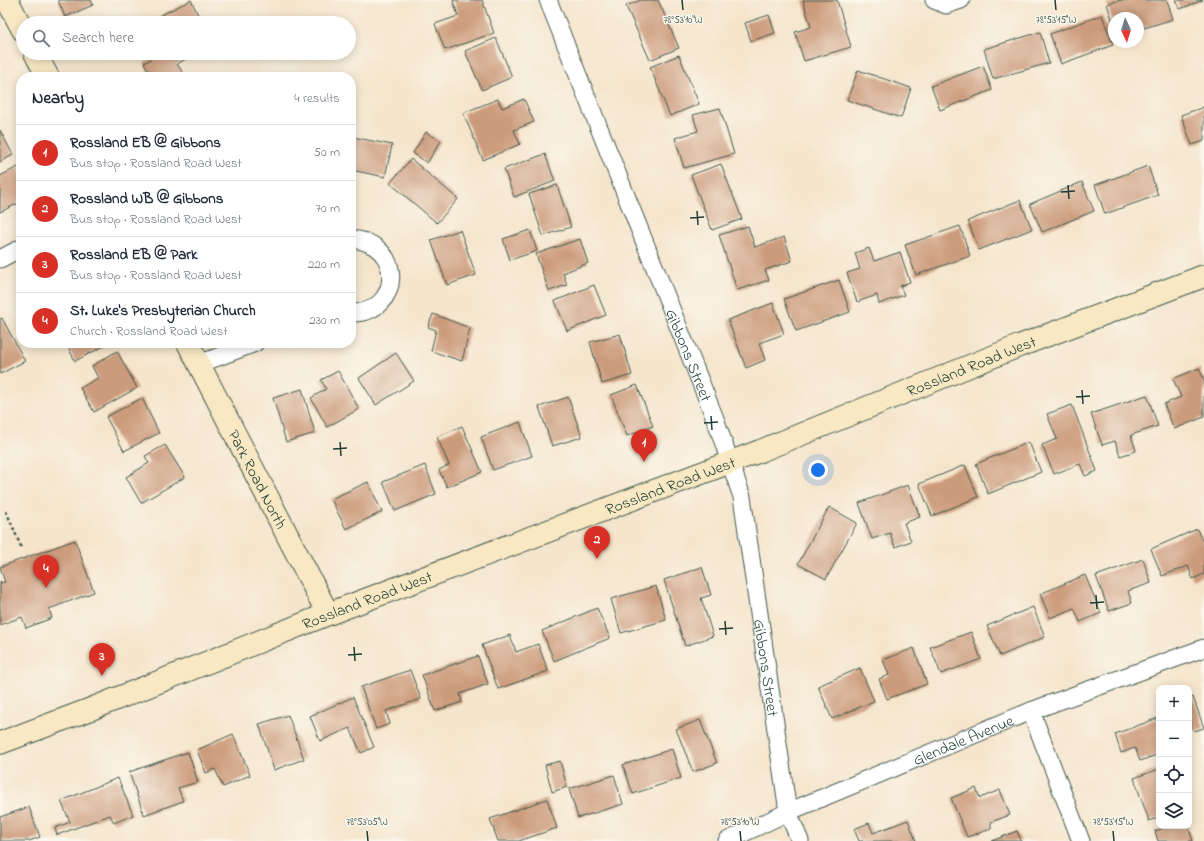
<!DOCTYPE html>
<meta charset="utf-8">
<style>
:root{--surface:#fff;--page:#f2f2f3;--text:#1f2937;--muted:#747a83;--line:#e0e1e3;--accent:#d93025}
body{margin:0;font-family:"Indie Flower",sans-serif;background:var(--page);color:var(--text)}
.controls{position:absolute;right:12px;bottom:12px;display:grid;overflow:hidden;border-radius:8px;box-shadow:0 2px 10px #0003}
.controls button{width:36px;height:36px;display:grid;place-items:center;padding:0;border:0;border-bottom:1px solid var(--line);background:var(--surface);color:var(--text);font:20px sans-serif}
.compass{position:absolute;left:1108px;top:12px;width:36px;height:36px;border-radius:50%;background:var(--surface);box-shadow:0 2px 10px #0003;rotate:176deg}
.you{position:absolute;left:818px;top:470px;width:14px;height:14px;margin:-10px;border:3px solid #fff;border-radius:50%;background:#1a73e8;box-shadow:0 0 0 6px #1a73e833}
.badge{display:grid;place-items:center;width:26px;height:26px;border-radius:50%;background:var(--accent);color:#fff;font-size:13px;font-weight:700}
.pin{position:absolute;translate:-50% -33px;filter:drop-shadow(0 1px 2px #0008)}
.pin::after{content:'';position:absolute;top:21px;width:14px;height:12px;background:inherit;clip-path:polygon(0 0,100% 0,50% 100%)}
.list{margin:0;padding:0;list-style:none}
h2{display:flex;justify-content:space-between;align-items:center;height:52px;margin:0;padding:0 16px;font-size:17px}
h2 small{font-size:13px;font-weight:400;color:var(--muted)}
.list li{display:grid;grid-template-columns:26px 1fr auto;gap:12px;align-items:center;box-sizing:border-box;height:56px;padding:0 16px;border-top:1px solid var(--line)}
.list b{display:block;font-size:15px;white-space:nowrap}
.list p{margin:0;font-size:13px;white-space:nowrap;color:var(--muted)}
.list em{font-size:13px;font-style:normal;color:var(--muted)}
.icon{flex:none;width:22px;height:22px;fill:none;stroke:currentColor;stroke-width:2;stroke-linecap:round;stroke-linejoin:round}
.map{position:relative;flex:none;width:1204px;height:841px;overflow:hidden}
.search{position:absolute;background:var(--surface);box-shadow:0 2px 10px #0003;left:16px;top:16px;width:340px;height:44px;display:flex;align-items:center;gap:10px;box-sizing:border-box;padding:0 14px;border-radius:22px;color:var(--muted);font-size:15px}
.panel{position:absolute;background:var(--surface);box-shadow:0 2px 10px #0003;left:16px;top:72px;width:340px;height:276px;border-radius:16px}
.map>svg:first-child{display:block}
.building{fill:#cc9b7c}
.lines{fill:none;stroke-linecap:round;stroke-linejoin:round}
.street-casing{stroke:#3f564b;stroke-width:19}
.secondary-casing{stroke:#3f564b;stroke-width:24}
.path{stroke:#3f564b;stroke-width:2.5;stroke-dasharray:3 3;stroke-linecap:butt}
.street{stroke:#fff;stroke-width:17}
.secondary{stroke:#f8e8c3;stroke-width:22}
.ticks{fill:none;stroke:#1f3d34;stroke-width:1.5}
.labels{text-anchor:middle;stroke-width:3;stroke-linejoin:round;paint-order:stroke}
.street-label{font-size:16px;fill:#1f3d34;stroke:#fbf7ec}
.ticks-label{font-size:10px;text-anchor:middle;fill:#1f3d34;stroke:#fbf7ec;stroke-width:3;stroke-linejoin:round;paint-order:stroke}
</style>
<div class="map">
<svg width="1204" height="841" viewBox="0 0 1204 841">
<rect width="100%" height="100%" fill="#fbf7ec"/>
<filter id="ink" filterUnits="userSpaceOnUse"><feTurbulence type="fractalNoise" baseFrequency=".025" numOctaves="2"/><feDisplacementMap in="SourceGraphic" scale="8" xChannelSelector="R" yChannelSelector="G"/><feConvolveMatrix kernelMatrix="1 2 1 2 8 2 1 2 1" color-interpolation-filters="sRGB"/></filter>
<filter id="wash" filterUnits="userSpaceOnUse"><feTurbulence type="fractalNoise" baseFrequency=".012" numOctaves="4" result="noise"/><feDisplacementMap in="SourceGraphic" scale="16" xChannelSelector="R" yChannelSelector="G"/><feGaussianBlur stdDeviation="0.9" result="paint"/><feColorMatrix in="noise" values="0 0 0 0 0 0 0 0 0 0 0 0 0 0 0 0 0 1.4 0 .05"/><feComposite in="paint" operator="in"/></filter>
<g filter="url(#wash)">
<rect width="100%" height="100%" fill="#f5e5cc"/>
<g id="blocks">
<path class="building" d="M 58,0 L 91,0 L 93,5 L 65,17 Z
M 191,0 L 202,23 L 162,23 L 159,16 Z
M 453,0 L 482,0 L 494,33 L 445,50 L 435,24 L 458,16 Z
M 641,0 L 658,0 L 679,48 L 650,60 L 626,6 Z
M 806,0 L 837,0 L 851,47 L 804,61 L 795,32 L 811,27 L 803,1 Z
M 1121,0 L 1167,0 L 1173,19 L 1138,30 L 1138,18 L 1114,18 L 1114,25 L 1107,4 Z
M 1176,0 L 1203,0 L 1180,9 Z
M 769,15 L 775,33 L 751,41 L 745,23 Z
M 1102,15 L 1113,45 L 1061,64 L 1050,34 Z
M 1040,32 L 1049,63 L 993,79 L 984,49 Z
M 496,38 L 512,77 L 482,90 L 465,51 Z
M 161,53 L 183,53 L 186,59 L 177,64 L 185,76 L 152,77 L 144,63 Z
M 679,55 L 699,104 L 670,116 L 650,67 Z
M 983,66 L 992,90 L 940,110 L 931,86 Z
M 858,70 L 911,88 L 901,118 L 847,100 Z
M 498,99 L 502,108 L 524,99 L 534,122 L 514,130 L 520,144 L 483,160 L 463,113 Z
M 1204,107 L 1204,141 L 1192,145 L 1181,115 Z
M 720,108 L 734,154 L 684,168 L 675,138 L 698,131 L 693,115 Z
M 0,130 L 13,155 L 0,162 Z
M 426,132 L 441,141 L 427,163 L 413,153 Z
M 353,137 L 392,145 L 385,177 L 351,170 Z
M 545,154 L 555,181 L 514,197 L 504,169 Z
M 411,159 L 458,199 L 437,223 L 390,183 Z
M 721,164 L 742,219 L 712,230 L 691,175 Z
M 20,166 L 21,202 L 0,212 L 0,176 Z
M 1148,166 L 1158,195 L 1105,214 L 1095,185 Z
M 1082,182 L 1094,211 L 1042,232 L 1030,204 Z
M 557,185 L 571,227 L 543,236 L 529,194 Z
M 1020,200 L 1032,229 L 979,250 L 968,221 Z
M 748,226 L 755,247 L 784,237 L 792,261 L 765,270 L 769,280 L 737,290 L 719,235 Z
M 960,226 L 970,256 L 916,275 L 905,245 Z
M 460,230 L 476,275 L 447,285 L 431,240 Z
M 530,230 L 537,251 L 510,260 L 503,239 Z
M 580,239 L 588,263 L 563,273 L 567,285 L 549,291 L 536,254 Z
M 869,248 L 874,261 L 900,252 L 910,282 L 900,286 L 904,295 L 879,304 L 877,295 L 857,302 L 847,273 L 860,269 L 855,253 Z
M 839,280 L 850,312 L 796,331 L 784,299 Z
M 594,285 L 606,315 L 567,331 L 555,301 Z
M 773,303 L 784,334 L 759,343 L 765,360 L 746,368 L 728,320 Z
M 433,314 L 470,328 L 462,361 L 431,351 L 436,330 L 428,327 Z
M 2,318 L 25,361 L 0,374 L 0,319 Z
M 620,334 L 632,375 L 602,384 L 590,342 Z
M 66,343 L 110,343 L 75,361 Z
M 117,351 L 137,388 L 94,412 L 80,388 L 98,378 L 92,366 Z
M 396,353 L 414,381 L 376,405 L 359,378 Z
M 1199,368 L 1204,380 L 1204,417 L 1174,429 L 1164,404 L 1181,397 L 1173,379 Z
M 338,371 L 359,409 L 327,427 L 311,398 L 326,389 L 321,380 Z
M 637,385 L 653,426 L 627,436 L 611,395 Z
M 302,389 L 315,433 L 286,442 L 273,398 Z
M 1147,395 L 1158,426 L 1131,435 L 1136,451 L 1120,456 L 1115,441 L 1102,445 L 1091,414 Z
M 568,397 L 582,437 L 552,446 L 539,407 Z
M 142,398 L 159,433 L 124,451 L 106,417 Z
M 1072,405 L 1097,471 L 1085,476 L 1080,464 L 1054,474 L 1042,445 L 1057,439 L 1047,414 Z
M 520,422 L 532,456 L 493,470 L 481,437 Z
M 462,426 L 482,472 L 447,487 L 439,470 L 449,465 L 437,437 Z
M 1029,442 L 1041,472 L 988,494 L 976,464 Z
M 165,445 L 185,477 L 141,503 L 126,477 L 149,463 L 145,456 Z
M 425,465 L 436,494 L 395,511 L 383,482 Z
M 965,465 L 978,497 L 932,516 L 919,484 Z
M 368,482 L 382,512 L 346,529 L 331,499 Z
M 908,485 L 920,517 L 904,523 L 911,541 L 895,547 L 890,533 L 872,539 L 859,503 Z
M 829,507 L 857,523 L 826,579 L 798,564 Z
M 1197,529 L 1204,545 L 1204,574 L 1193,579 L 1188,566 L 1162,576 L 1151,549 Z
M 75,540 L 94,592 L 49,609 L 52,618 L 26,628 L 22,617 L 0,625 L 0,583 L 5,582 L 0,567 Z
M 1143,559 L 1151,583 L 1128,591 L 1132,603 L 1109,611 L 1096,576 Z
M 702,567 L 711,595 L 701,598 L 713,636 L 685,646 L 664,580 Z
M 1085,575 L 1101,613 L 1080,622 L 1074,608 L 1050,618 L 1040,594 Z
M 656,586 L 666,620 L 621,633 L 611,599 Z
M 1033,607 L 1045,637 L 1000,656 L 987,626 Z
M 597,608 L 610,638 L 554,661 L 542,631 Z
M 971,632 L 981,659 L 941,674 L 930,647 Z
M 510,635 L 516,652 L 538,644 L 548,671 L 498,689 L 482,645 Z
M 914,648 L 927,684 L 887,699 L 879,679 L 889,675 L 883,660 Z
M 478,656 L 488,684 L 460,694 L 462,702 L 435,711 L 422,675 Z
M 860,668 L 874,701 L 832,719 L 818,686 Z
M 410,670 L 421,699 L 386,711 L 390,724 L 376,729 L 361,687 Z
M 353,697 L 374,747 L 361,753 L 350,728 L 320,741 L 310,716 Z
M 1193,697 L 1204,728 L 1194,731 L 1189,719 L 1189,698 Z
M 288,715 L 304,759 L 274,770 L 259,724 Z
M 1158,718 L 1159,754 L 1140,761 L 1135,748 L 1121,753 L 1115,734 Z
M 700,720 L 717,763 L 693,772 L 676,729 Z
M 233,734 L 250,775 L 223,787 L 215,769 L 206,773 L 197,750 Z
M 672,749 L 681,778 L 633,794 L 623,765 Z
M 188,752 L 198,782 L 178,788 L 183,801 L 144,815 L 129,772 Z
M 560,761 L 567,787 L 552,792 L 545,765 Z
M 1159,769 L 1159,817 L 1149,821 L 1134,778 Z
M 614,775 L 623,804 L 578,818 L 569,789 Z
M 118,778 L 133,815 L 114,823 L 110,815 L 57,835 L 55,828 L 70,822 L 61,801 Z
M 976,788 L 980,798 L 1000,790 L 1010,815 L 991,822 L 991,829 L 967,837 L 951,798 Z
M 547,799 L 557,828 L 519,841 L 498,841 L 490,819 Z
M 29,807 L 40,837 L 29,841 L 0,841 L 0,817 Z
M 908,820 L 916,841 L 859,841 L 854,829 L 869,823 L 873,833 Z
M 1170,826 L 1188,826 L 1193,841 L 1158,841 L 1155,831 Z
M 1017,831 L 1021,841 L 992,841 Z"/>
</g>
</g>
<g filter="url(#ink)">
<use href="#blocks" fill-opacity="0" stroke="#3f564b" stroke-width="1"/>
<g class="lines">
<defs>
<g id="street">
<path id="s1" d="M 548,0 L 716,421 L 742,497 L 788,812 L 800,841"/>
<path d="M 934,0 L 946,5 L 961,0"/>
<path d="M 351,239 C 406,243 402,314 351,313"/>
<path d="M 0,259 L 21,248"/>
<path d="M 199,364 L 255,343"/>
<path d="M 1031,711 L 1081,841"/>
<path id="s2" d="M 727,841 L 788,812 L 1031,711 L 1204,648"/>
</g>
<g id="secondary">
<path d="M 7,0 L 23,30"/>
<path d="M 35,53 L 48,77"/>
<path id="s3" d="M 188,343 L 328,614"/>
<path id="s4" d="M 0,743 L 91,709 L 328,614 L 760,451 L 1019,346 L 1204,276"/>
</g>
</defs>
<use href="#street" class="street-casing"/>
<use href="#secondary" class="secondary-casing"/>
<path class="path" d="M 6,511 L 22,549
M 0,582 L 1,582"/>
<use href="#street" class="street"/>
<use href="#secondary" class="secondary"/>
</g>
</g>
<path class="ticks" d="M 682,0 L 683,10M 1055,0 L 1056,10M 1068,185 L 1069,199M 1061,192 L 1075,191M 697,211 L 698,225M 690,218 L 704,217M 1082,390 L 1083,404M 1076,397 L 1090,396M 711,416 L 712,430M 704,423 L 718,422M 340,442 L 341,456M 333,449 L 347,448M 1096,595 L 1097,609M 1090,603 L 1104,602M 725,621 L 726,635M 719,629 L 733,628M 354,647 L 355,661M 348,655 L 362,654M 367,831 L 368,841M 740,831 L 741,841M 1113,831 L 1114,841"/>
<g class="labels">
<g class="street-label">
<text dy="6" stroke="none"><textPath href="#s1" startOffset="382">Gibbons Street</textPath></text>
<text dy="6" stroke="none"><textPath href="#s4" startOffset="1042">Rossland Road West</textPath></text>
<text dy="6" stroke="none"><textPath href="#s3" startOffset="153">Park Road North</textPath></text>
<text dy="6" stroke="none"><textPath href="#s4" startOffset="718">Rossland Road West</textPath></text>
<text dy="6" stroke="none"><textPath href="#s4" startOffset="394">Rossland Road West</textPath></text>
<text dy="6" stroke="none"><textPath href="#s1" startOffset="706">Gibbons Street</textPath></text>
<text dy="6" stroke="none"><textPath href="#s2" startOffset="257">Glendale Avenue</textPath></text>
</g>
</g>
<g class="ticks-label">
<text x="683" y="23">78°53'10"W</text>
<text x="1056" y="23">78°53'15"W</text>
<text x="367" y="825">78°53'05"W</text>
<text x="740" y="825">78°53'10"W</text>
<text x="1113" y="825">78°53'15"W</text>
</g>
</svg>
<div class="controls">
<button>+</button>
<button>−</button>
<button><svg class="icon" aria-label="locate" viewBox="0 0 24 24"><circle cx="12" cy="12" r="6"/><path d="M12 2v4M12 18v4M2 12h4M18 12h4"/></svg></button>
<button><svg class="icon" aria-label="layers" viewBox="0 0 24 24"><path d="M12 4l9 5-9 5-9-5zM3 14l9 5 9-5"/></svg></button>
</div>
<svg class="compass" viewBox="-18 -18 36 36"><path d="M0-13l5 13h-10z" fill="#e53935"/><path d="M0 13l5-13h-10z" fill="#747a83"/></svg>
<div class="you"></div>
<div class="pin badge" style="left:644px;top:462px">1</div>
<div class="pin badge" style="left:597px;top:559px">2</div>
<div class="pin badge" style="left:102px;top:676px">3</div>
<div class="pin badge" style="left:46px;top:588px">4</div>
<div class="search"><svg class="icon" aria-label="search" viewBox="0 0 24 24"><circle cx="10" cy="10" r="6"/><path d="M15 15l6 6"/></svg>Search here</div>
<section class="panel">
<h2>Nearby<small>4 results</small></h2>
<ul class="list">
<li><span class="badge">1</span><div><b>Rossland EB @ Gibbons</b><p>Bus stop · Rossland Road West</p></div><em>50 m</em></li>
<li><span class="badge">2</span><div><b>Rossland WB @ Gibbons</b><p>Bus stop · Rossland Road West</p></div><em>70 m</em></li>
<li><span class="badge">3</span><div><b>Rossland EB @ Park</b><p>Bus stop · Rossland Road West</p></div><em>220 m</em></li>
<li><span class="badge">4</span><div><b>St. Luke's Presbyterian Church</b><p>Church · Rossland Road West</p></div><em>230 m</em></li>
</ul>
</section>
</div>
